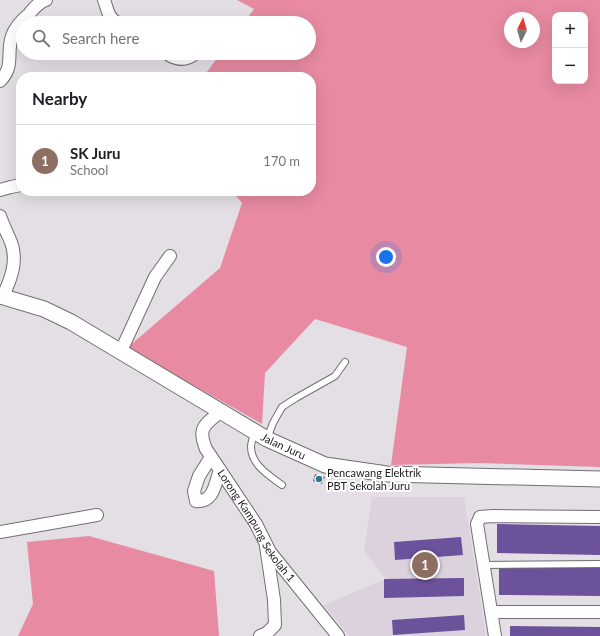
<!DOCTYPE html>
<meta charset="utf-8">
<style>
:root{--surface:#fff;--page:#f6f6f6;--text:#202124;--muted:#757577;--line:#e0e0e0;--accent:#327785}
body{margin:0;font-family:Lato,sans-serif;background:var(--page);color:var(--text)}
.controls{position:absolute;right:12px;top:12px;display:grid;overflow:hidden;border-radius:8px;box-shadow:0 4px 16px #0002}
.controls button{width:36px;height:36px;display:grid;place-items:center;padding:0;border:0;border-bottom:1px solid var(--line);background:var(--surface);color:var(--text);font:20px sans-serif}
.compass{position:absolute;left:504px;top:12px;width:36px;height:36px;border-radius:50%;background:var(--surface);box-shadow:0 4px 16px #0002;rotate:5deg}
.you{position:absolute;left:386px;top:257px;width:14px;height:14px;margin:-10px;border:3px solid #fff;border-radius:50%;background:#1a73e8;box-shadow:0 0 0 6px #1a73e833}
.badge{display:grid;place-items:center;width:26px;height:26px;border-radius:50%;background:var(--accent);color:#fff;font-size:13px;font-weight:700}
.pin{position:absolute;translate:-50% -50%;border:2px solid #fff;box-shadow:0 1px 4px #0006}
.list{margin:0;padding:0;list-style:none}
h2{display:flex;justify-content:space-between;align-items:center;height:52px;margin:0;padding:0 16px;font-size:17px}
h2 small{font-size:13px;font-weight:400;color:var(--muted)}
.list li{display:grid;grid-template-columns:26px 1fr auto;gap:12px;align-items:center;box-sizing:border-box;height:72px;padding:0 16px;border-top:1px solid var(--line)}
.list b{display:block;font-size:15px;white-space:nowrap}
.list p{margin:0;font-size:13px;white-space:nowrap;color:var(--muted)}
.list em{font-size:13px;font-style:normal;color:var(--muted)}
.icon{flex:none;width:22px;height:22px;fill:none;stroke:currentColor;stroke-width:2;stroke-linecap:round;stroke-linejoin:round}
.map{position:relative;flex:none;width:600px;height:636px;overflow:hidden}
.search{position:absolute;background:var(--surface);box-shadow:0 4px 16px #0002;left:16px;top:16px;width:300px;height:44px;display:flex;align-items:center;gap:10px;box-sizing:border-box;padding:0 14px;border-radius:22px;color:var(--muted);font-size:15px}
.panel{position:absolute;background:var(--surface);box-shadow:0 4px 16px #0002;left:16px;top:72px;width:300px;height:124px;border-radius:16px}
.map>svg:first-child{display:block}
.built{fill:#dbd2dd}
.forest{fill:#e78aa2;fill-rule:evenodd}
.building{fill:#6c519b}
.lines{fill:none;stroke-linecap:round;stroke-linejoin:round}
.service-casing{stroke:#726e73;stroke-width:8}
.minor-casing{stroke:#726e73;stroke-width:14}
.tertiary-casing{stroke:#726e73;stroke-width:17}
.service{stroke:#fff;stroke-width:6}
.minor{stroke:#fff;stroke-width:12}
.tertiary{stroke:#fff;stroke-width:15}
.poi-dot{fill:#327785;stroke:#fff;stroke-width:1.5}
.labels{text-anchor:middle;stroke-width:4;stroke-linejoin:round;paint-order:stroke}
.street-label{font-size:11px;fill:#1c1b1d;stroke:#fff}
.poi-label{font-size:11px;fill:#1c1b1d;stroke:#fff;text-anchor:start}
</style>
<div class="map">
<svg width="600" height="636" viewBox="0 0 600 636">
<rect width="100%" height="100%" fill="#e3dfe4"/>
<path class="built" d="M 372,497 L 464,497 L 486,636 L 349,636 L 324,605 L 386,579 L 364,551 Z"/>
<path class="forest" d="M 237,0 L 600,0 L 600,467 L 479,463 L 391,465 L 407,347 L 315,319 L 265,373 L 262,424 L 127,348 L 220,268 L 242,203 L 232,191 L 311,191 L 311,77 L 203,77 L 221,53 L 309,53 L 309,23 L 244,23 L 254,9 ZM 555,15 L 585,15 L 585,81 L 555,81 ZM 510,18 L 534,18 L 534,42 L 510,42 Z
M 89,536 L 214,571 L 219,636 L 18,636 L 33,604 L 27,542 Z"/>
<path class="building" d="M 315,474 L 325,477 L 322,484 L 313,481 Z
M 497,524 L 600,526 L 600,555 L 497,553 Z
M 461,537 L 463,555 L 395,560 L 394,542 Z
M 499,565 L 600,567 L 600,596 L 499,595 Z
M 464,578 L 464,596 L 384,598 L 384,579 Z
M 464,615 L 465,630 L 393,635 L 392,620 Z
M 510,626 L 600,627 L 600,636 L 510,636 Z"/>
<g class="lines">
<defs>
<path id="service" d="M 255,432 C 253,437 251,442 251,447 C 251,465 270,476 282,485
M 267,439 L 273,423 L 282,407 L 296,398 L 335,376 L 345,362
M 483,565 L 600,564"/>
<g id="minor">
<path d="M 104,0 C 108,10 107,16 117,23"/>
<path d="M 166,53 C 177,61 186,61 196,53"/>
<path d="M 0,81 C 15,66 6,53 12,36 C 15,27 22,20 29,14 C 34,8 39,2 46,0"/>
<path d="M 0,190 L 11,187 L 21,185"/>
<path d="M 0,216 C 3,225 7,233 11,242 C 18,261 11,279 3,296"/>
<path d="M 121,351 L 155,277 L 170,256"/>
<path id="s1" d="M 221,411 C 205,425 197,427 206,449 L 256,524 L 270,552 L 338,636"/>
<path d="M 211,457 L 199,476 L 194,491 L 196,501 C 214,503 215,483 220,470"/>
<path d="M 0,532 L 97,515"/>
<path d="M 491,612 L 600,612"/>
<path d="M 260,636 L 267,633 L 275,625 L 274,600 L 266,546"/>
<path d="M 495,636 L 477,524 L 480,517 L 493,516 L 600,517"/>
</g>
<g id="tertiary">
<path id="s2" d="M 0,296 L 44,309 L 71,322 L 267,439 L 325,465 L 387,474 L 600,479"/>
</g>
</defs>
<use href="#service" class="service-casing"/>
<use href="#minor" class="minor-casing"/>
<use href="#tertiary" class="tertiary-casing"/>
<use href="#service" class="service"/>
<use href="#minor" class="minor"/>
<use href="#tertiary" class="tertiary"/>
</g>
<circle class="poi-dot" cx="319" cy="479" r="4"/>
<g class="labels">
<g class="street-label">
<text dy="4" stroke="none"><textPath href="#s2" startOffset="322">Jalan Juru</textPath></text>
<text dy="4" stroke="none"><textPath href="#s1" startOffset="138">Lorong Kampung Sekolah 1</textPath></text>
</g>
<g class="poi-label">
<text x="327" y="477">Pencawang Elektrik<tspan x="327" dy="13">PBT Sekolah Juru</tspan></text>
</g>
</g>
</svg>
<div class="controls">
<button>+</button>
<button>−</button>
</div>
<svg class="compass" viewBox="-18 -18 36 36"><path d="M0-13l5 13h-10z" fill="#e53935"/><path d="M0 13l5-13h-10z" fill="#757577"/></svg>
<div class="you"></div>
<div class="pin badge" style="left:425px;top:565px;background:#8d6e63">1</div>
<div class="search"><svg class="icon" aria-label="search" viewBox="0 0 24 24"><circle cx="10" cy="10" r="6"/><path d="M15 15l6 6"/></svg>Search here</div>
<section class="panel">
<h2>Nearby<small></small></h2>
<ul class="list">
<li><span class="badge" style="background:#8d6e63">1</span><div><b>SK Juru</b><p>School</p></div><em>170 m</em></li>
</ul>
</section>
</div>
